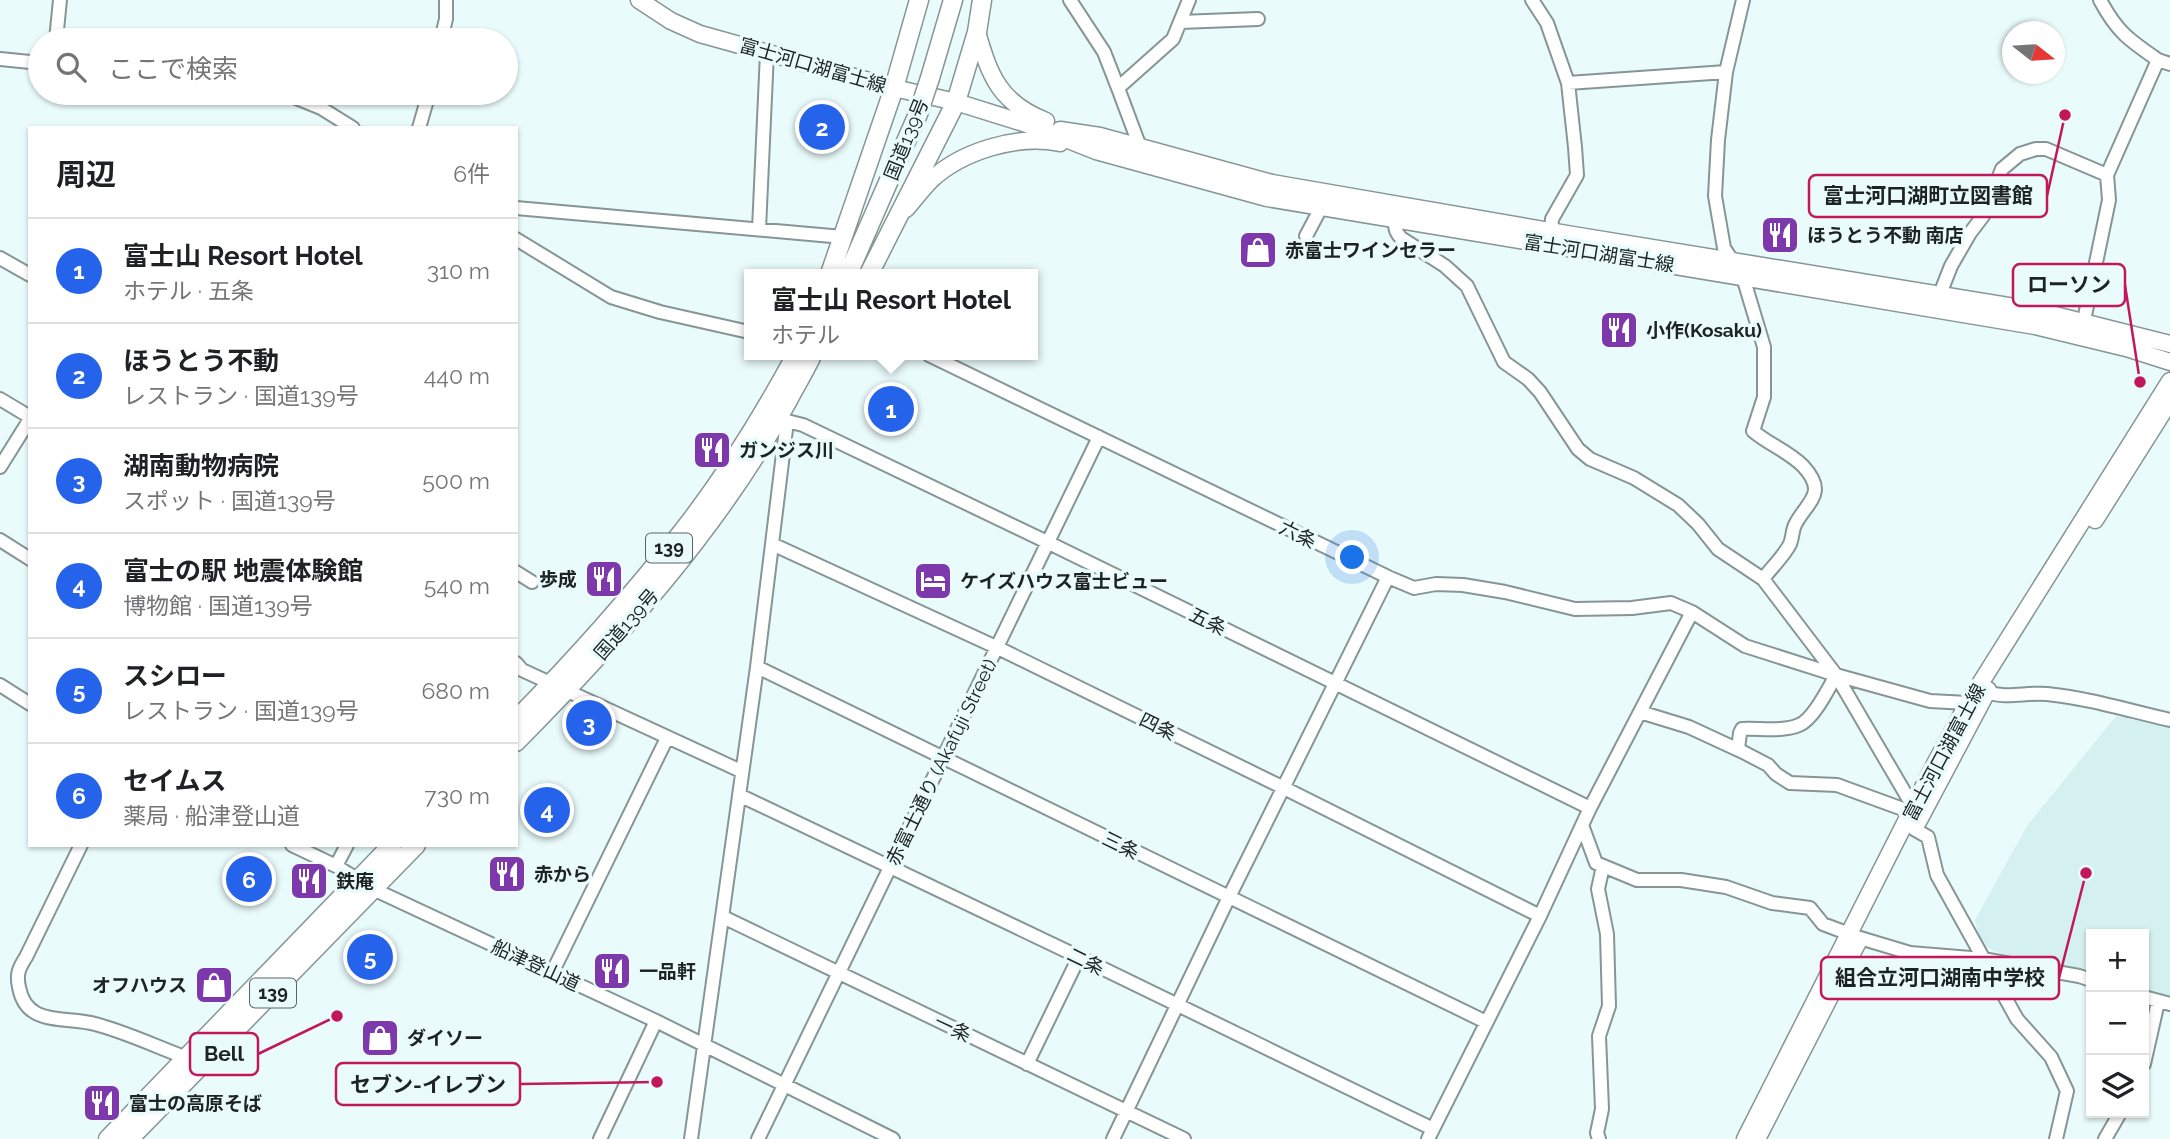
<!DOCTYPE html>
<html lang="ja">
<meta charset="utf-8">
<style>
:root{--surface:#fff;--page:#f6f6f6;--text:#202124;--muted:#757577;--line:#e0e0e0;--accent:#2563eb}
body{margin:0;font-family:Raleway,"Noto Sans JP",sans-serif;background:var(--page);color:var(--text)}
.controls{position:absolute;right:21px;bottom:21px;display:grid;overflow:hidden;border-radius:0px;box-shadow:0 2px 5px #0004}
.controls button{width:63px;height:63px;display:grid;place-items:center;padding:0;border:0;border-bottom:2px solid var(--line);background:var(--surface);color:var(--text);font:35px sans-serif}
.compass{position:absolute;left:2002px;top:21px;width:63px;height:63px;border-radius:50%;background:var(--surface);box-shadow:0 2px 5px #0004;rotate:107deg}
.you{position:absolute;left:1353px;top:558px;width:24px;height:24px;margin:-18px;border:5px solid #fff;border-radius:50%;background:#1a73e8;box-shadow:0 0 0 10px #1a73e833}
.badge{display:grid;place-items:center;width:46px;height:46px;border-radius:50%;background:var(--accent);color:#fff;font-size:23px;font-weight:700}
.pin{position:absolute;translate:-50% -50%;border:4px solid #fff;box-shadow:0 2px 7px #0006}
.popup{position:absolute;left:744px;top:269px;width:294px;height:91px;box-sizing:border-box;display:grid;place-content:center;border-radius:0px;background:var(--surface);filter:drop-shadow(0 2px 5px #0005);font-size:23px;white-space:nowrap;color:var(--muted)}
.popup b{font-size:26px;color:var(--text)}
.popup::after{content:'';position:absolute;left:50%;top:100%;margin-left:-14px;border:14px solid transparent;border-top-color:var(--surface)}
.list{margin:0;padding:0;list-style:none}
h2{display:flex;justify-content:space-between;align-items:center;height:91px;margin:0;padding:0 28px;font-size:30px}
h2 small{font-size:23px;font-weight:400;color:var(--muted)}
.list li{display:grid;grid-template-columns:46px 1fr auto;gap:21px;align-items:center;box-sizing:border-box;height:105px;padding:0 28px;border-top:2px solid var(--line)}
.list b{display:block;font-size:26px;white-space:nowrap}
.list p{margin:0;font-size:23px;white-space:nowrap;color:var(--muted)}
.list em{font-size:23px;font-style:normal;color:var(--muted)}
.icon{flex:none;width:38px;height:38px;fill:none;stroke:currentColor;stroke-width:2;stroke-linecap:round;stroke-linejoin:round}
.map{position:relative;flex:none;width:2170px;height:1139px;overflow:hidden}
.search{position:absolute;background:var(--surface);box-shadow:0 2px 5px #0004;left:28px;top:28px;width:490px;height:77px;display:flex;align-items:center;gap:18px;box-sizing:border-box;padding:0 24px;border-radius:38px;color:var(--muted);font-size:26px}
.panel{position:absolute;background:var(--surface);box-shadow:0 2px 5px #0004;left:28px;top:126px;width:490px;height:721px;border-radius:0px}
.map>svg:first-child{display:block}
.built{fill:#d5f0f0}
.lines{fill:none;stroke-linecap:round;stroke-linejoin:round}
.minor-casing{stroke:#869595;stroke-width:16}
.major-casing{stroke:#869595;stroke-width:19}
.highway-casing{stroke:#869595;stroke-width:21}
.minor{stroke:#fff;stroke-width:12}
.major{stroke:#fff;stroke-width:16}
.highway{stroke:#fff;stroke-width:18}
.highway-bridge-casing{stroke:#869595;stroke-width:21;stroke-linecap:butt}
.highway-bridge{stroke:#fff;stroke-width:18}
.labels{text-anchor:middle;stroke-width:7;stroke-linejoin:round;paint-order:stroke}
.shield{fill:#eafbfb;stroke:#5a6464;stroke-width:2}
.shield-label{font-size:18px;font-weight:bold;fill:#1d2323}
.street-label{font-size:19px;fill:#1d2323;stroke:#eafbfb}
.poi-label{font-size:19px;font-weight:bold;fill:#1d2323;stroke:#eafbfb;text-anchor:start}
.leader{fill:none;stroke:#c2185b;stroke-width:2.5}
.callout-dot{fill:#c2185b;stroke:#eafbfb;stroke-width:2.5}
.callout{fill:#eafbfb;stroke:#c2185b;stroke-width:2.5}
.callout-label{font-size:21px;text-anchor:middle;font-weight:bold;fill:#1d2323}
</style>
<div class="map">
<svg width="2170" height="1139" viewBox="0 0 2170 1139">
<rect width="100%" height="100%" fill="#eafbfb"/>
<path class="built" d="M 2116,716 L 2170,728 L 2170,998 L 2144,993 L 2144,934 L 2091,934 L 2091,979 L 2007,957 L 1981,944 L 1975,920 L 2027,826 Z"/>
<g class="lines">
<defs>
<path id="minor" d="M 1070,0 L 1104,52 L 1118,88
M 1532,0 L 1547,23 L 1568,83 L 1575,147 L 1577,175 L 1552,219 L 1551,231
M 1743,0 L 1726,72 L 1718,140 L 1715,196 L 1724,248 L 1743,277 L 1764,347 L 1764,397 L 1753,431 C 1768,444 1788,451 1803,466 C 1828,493 1808,501 1796,523 C 1792,529 1793,537 1790,544 C 1784,556 1771,568 1763,579 L 1836,675 L 1908,798 L 1916,802
M 2100,0 C 2117,32 2129,40 2158,60
M 1180,22 L 1258,19
M 56,40 L 60,0
M 441,40 L 446,19 L 446,0
M 0,59 L 40,63
M 1568,83 L 1726,72
M 284,93 L 321,108 L 353,128
M 419,128 L 429,93
M 1139,151 L 1140,147 L 1118,88 L 1173,39 L 1189,0
M 516,208 L 843,237
M 1397,213 C 1395,224 1393,230 1401,238 L 1445,266 L 1467,286 L 1504,362 L 1528,379 L 1540,392 L 1578,449 L 1590,459 L 1634,478 L 1678,505 L 1698,524 L 1718,549 L 1763,579
M 759,229 L 767,53
M 1306,236 L 1324,202
M 516,239 L 611,297 L 660,312 L 749,332
M 0,258 L 30,275
M 1940,294 L 1951,266 L 1970,233 L 1983,216 L 2002,169 L 2020,154 L 2036,149 L 2046,149 L 2107,175
M 2082,330 L 2109,200 L 2107,175 L 2158,60 L 2170,64
M 929,355 L 1388,577 L 1414,588 L 1436,584 L 1463,585 L 1505,592 L 1575,609 L 1632,608 L 1671,603 L 1692,612 L 1745,646 L 1836,675 L 1930,701 L 1968,703 L 1987,692 C 2006,699 2027,692 2047,694 C 2088,698 2130,711 2170,720
M 0,399 L 30,417
M 0,467 L 30,419
M 0,540 L 30,559
M 772,544 L 996,647 L 1284,788 L 1540,916
M 516,572 L 532,582
M 516,663 L 522,670 L 741,771
M 757,667 L 1486,1022
M 0,685 L 30,704
M 1640,712 L 1689,727 L 1743,752 L 1768,765 L 1776,774 L 1790,783 L 1837,785 L 1911,812
M 1738,749 L 1740,733 L 1742,729 C 1760,728 1783,732 1799,725 C 1813,720 1829,688 1836,675
M 739,795 L 1079,957 L 1433,1129
M 1582,825 L 1596,863 L 1637,880 L 1681,880 L 1726,887 L 1772,903 L 1810,908 L 1823,924 L 1860,938 L 1910,953 L 1983,959 L 2079,976 L 2091,980
M 1914,829 L 1928,837 L 1937,875 L 2017,1019 L 2051,1057 L 2067,1091 L 2056,1139
M 81,845 L 26,957 C 19,968 16,974 19,987 C 26,1027 65,1016 95,1024 C 126,1032 157,1047 187,1058
M 292,845 L 336,866 L 373,889 L 656,1021 L 893,1139
M 336,866 L 347,845
M 723,917 L 1184,1139
M 552,973 L 667,738
M 2144,997 L 2170,1004
M 1027,1064 L 1079,957
M 2144,1064 L 2158,1002
M 600,1139 L 656,1021
M 691,1139 L 757,667 L 787,421 L 803,425 L 1047,542 L 1590,808
M 758,1139 L 1099,437
M 1113,1139 L 1229,897 L 1388,577
M 1428,1139 L 1540,916 L 1590,808 L 1692,612
M 1599,1139 L 1597,1133 L 1602,1109 L 1599,1036 L 1609,1006 L 1607,934 L 1598,889 L 1603,866
M 2105,1139 L 2120,1113"/>
<path id="major" d="M 639,0 L 671,21 L 700,34 L 894,88 L 956,102 L 1033,126 L 1096,151 L 1267,198 L 2035,326 L 2126,348 L 2170,362
M 977,32 C 990,77 1000,103 1046,121
M 1060,130 L 1100,136 L 1272,183 L 1573,235 L 2039,311 L 2170,344
M 906,209 C 914,200 922,189 931,180 C 962,151 1018,134 1060,143
M 2095,520 L 2170,401
M 1918,822 L 1988,690
M 1745,1139 L 1936,762 L 1968,703 L 2170,381
M 1757,1139 L 1858,942"/>
<path id="highway" d="M 930,78 L 953,0
M 830,274 L 894,88 L 919,0
M 848,274 L 918,114
M 869,274 L 956,102 L 977,32 L 982,0
M 516,720 C 575,660 631,597 683,531 C 726,476 763,416 796,355
M 516,742 C 618,638 717,530 787,402 C 795,386 805,371 812,355
M 108,1139 L 392,845
M 129,1139 L 416,845"/>
</defs>
<use href="#minor" class="minor-casing"/>
<use href="#major" class="major-casing"/>
<use href="#highway" class="highway-casing"/>
<use href="#minor" class="minor"/>
<use href="#major" class="major"/>
<use href="#highway" class="highway"/>
<defs>
<path id="highway-bridge" d="M 918,114 L 930,78"/>
</defs>
<use href="#highway-bridge" class="highway-bridge-casing"/>
<use href="#highway-bridge" class="highway-bridge"/>
</g>
<defs>
<symbol id="restaurant-square" viewBox="-11 -11 22 22"><rect x="-9" y="-9" width="18" height="18" rx="4" fill="#7d38ab" stroke="#eafbfb"/><path d="M-5-6h1v4h1v-4h1v4h1v-4h1v5L-1.5 .5V6h-2V.5L-5-1ZM5-6V6H3V1.5H1.5Q1.5-4 5-6Z" fill="#fff"/></symbol>
<symbol id="shop-square" viewBox="-11 -11 22 22"><rect x="-9" y="-9" width="18" height="18" rx="4" fill="#7d38ab" stroke="#eafbfb"/><path d="M-5-2.5h2.3a2.7 3.5 0 0 1 5.4 0H5L5.5 6h-11ZM-1.5-2.5h3a1.5 2.3 0 0 0-3 0Z" fill="#fff"/></symbol>
<symbol id="hotel-square" viewBox="-11 -11 22 22"><rect x="-9" y="-9" width="18" height="18" rx="4" fill="#7d38ab" stroke="#eafbfb"/><path d="M-6-4.5h1.5V1H6V5H4.5V3h-9V5H-6ZM-4 0a1.8 1.8 0 1 1 3.6 0ZM.5 0V-2.5h3Q6-2.5 6 0Z" fill="#fff"/></symbol>
</defs>
<g fill-rule="evenodd">
<use href="#restaurant-square" x="1758" y="213" width="44" height="44"/>
<use href="#shop-square" x="1236" y="228" width="44" height="44"/>
<use href="#restaurant-square" x="1597" y="308" width="44" height="44"/>
<use href="#restaurant-square" x="690" y="428" width="44" height="44"/>
<use href="#restaurant-square" x="582" y="557" width="44" height="44"/>
<use href="#hotel-square" x="911" y="559" width="44" height="44"/>
<use href="#restaurant-square" x="485" y="852" width="44" height="44"/>
<use href="#restaurant-square" x="287" y="859" width="44" height="44"/>
<use href="#restaurant-square" x="590" y="949" width="44" height="44"/>
<use href="#shop-square" x="192" y="963" width="44" height="44"/>
<use href="#shop-square" x="358" y="1016" width="44" height="44"/>
<use href="#restaurant-square" x="80" y="1081" width="44" height="44"/>
</g>
<g class="labels">
<g class="shield">
<rect x="646" y="533.5" width="46" height="29" rx="5"/>
<rect x="250" y="978.5" width="46" height="29" rx="5"/>
</g>
<g class="shield-label">
<text x="669" y="554">139</text>
<text x="273" y="999">139</text>
</g>
<g class="street-label">
<text transform="translate(813 65) rotate(16)" y="7">富士河口湖富士線</text>
<text transform="translate(906 139) rotate(-68)" y="7">国道139号</text>
<text transform="translate(1599 253) rotate(9)" y="7">富士河口湖富士線</text>
<text transform="translate(1298 534) rotate(26)" y="7">六条</text>
<text transform="translate(1208 621) rotate(26)" y="7">五条</text>
<text transform="translate(626 624) rotate(-49)" y="7">国道139号</text>
<text transform="translate(1158 726) rotate(26)" y="7">四条</text>
<text transform="translate(1944 752) rotate(-62)" y="7">富士河口湖富士線</text>
<text transform="translate(941 762) rotate(-64)" y="7">赤富士通り (Akafuji Street)</text>
<text transform="translate(1121 845) rotate(26)" y="7">三条</text>
<text transform="translate(1086 961) rotate(26)" y="7">二条</text>
<text transform="translate(536 965) rotate(25)" y="7">船津登山道</text>
<text transform="translate(953 1028) rotate(25)" y="7">一条</text>
</g>
<g class="poi-label">
<text x="1807" y="242">ほうとう不動 南店</text>
<text x="1285" y="257">赤富士ワインセラー</text>
<text x="1646" y="337">小作(Kosaku)</text>
<text x="739" y="457">ガンジス川</text>
<text x="577" y="586" text-anchor="end">歩成</text>
<text x="960" y="588">ケイズハウス富士ビュー</text>
<text x="534" y="881">赤から</text>
<text x="336" y="888">鉄庵</text>
<text x="639" y="978">一品軒</text>
<text x="187" y="992" text-anchor="end">オフハウス</text>
<text x="407" y="1045">ダイソー</text>
<text x="129" y="1110">富士の高原そば</text>
</g>
</g>
<path class="leader" d="M2065 115L2047 196M2140 382L2125 285M2086 873L2059 978M337 1016L258 1054M657 1082L520 1084"/>
<g class="callout-dot">
<circle cx="2065" cy="115" r="7"/>
<circle cx="2140" cy="382" r="7"/>
<circle cx="2086" cy="873" r="7"/>
<circle cx="337" cy="1016" r="7"/>
<circle cx="657" cy="1082" r="7"/>
</g>
<g class="callout">
<rect x="1809" y="175" width="238" height="42" rx="7"/>
<rect x="2013" y="264" width="112" height="42" rx="7"/>
<rect x="1821" y="957" width="238" height="42" rx="7"/>
<rect x="190" y="1033" width="68" height="42" rx="7"/>
<rect x="336" y="1063" width="184" height="42" rx="7"/>
</g>
<g class="callout-label">
<text x="1928" y="203">富士河口湖町立図書館</text>
<text x="2069" y="292">ローソン</text>
<text x="1940" y="985">組合立河口湖南中学校</text>
<text x="224" y="1061">Bell</text>
<text x="428" y="1092">セブン-イレブン</text>
</g>
</svg>
<div class="controls">
<button>+</button>
<button>−</button>
<button><svg class="icon" aria-label="layers" viewBox="0 0 24 24"><path d="M12 4l9 5-9 5-9-5zM3 14l9 5 9-5"/></svg></button>
</div>
<svg class="compass" viewBox="-18 -18 36 36"><path d="M0-13l5 13h-10z" fill="#e53935"/><path d="M0 13l5-13h-10z" fill="#757577"/></svg>
<div class="you"></div>
<div class="pin badge" style="left:891px;top:409px">1</div>
<div class="popup"><b>富士山 Resort Hotel</b>ホテル</div>
<div class="pin badge" style="left:822px;top:127px">2</div>
<div class="pin badge" style="left:589px;top:723px">3</div>
<div class="pin badge" style="left:547px;top:810px">4</div>
<div class="pin badge" style="left:370px;top:957px">5</div>
<div class="pin badge" style="left:249px;top:879px">6</div>
<div class="search"><svg class="icon" aria-label="search" viewBox="0 0 24 24"><circle cx="10" cy="10" r="6"/><path d="M15 15l6 6"/></svg>ここで検索</div>
<section class="panel">
<h2>周辺<small>6件</small></h2>
<ul class="list">
<li><span class="badge">1</span><div><b>富士山 Resort Hotel</b><p>ホテル · 五条</p></div><em>310 m</em></li>
<li><span class="badge">2</span><div><b>ほうとう不動</b><p>レストラン · 国道139号</p></div><em>440 m</em></li>
<li><span class="badge">3</span><div><b>湖南動物病院</b><p>スポット · 国道139号</p></div><em>500 m</em></li>
<li><span class="badge">4</span><div><b>富士の駅 地震体験館</b><p>博物館 · 国道139号</p></div><em>540 m</em></li>
<li><span class="badge">5</span><div><b>スシロー</b><p>レストラン · 国道139号</p></div><em>680 m</em></li>
<li><span class="badge">6</span><div><b>セイムス</b><p>薬局 · 船津登山道</p></div><em>730 m</em></li>
</ul>
</section>
</div>
